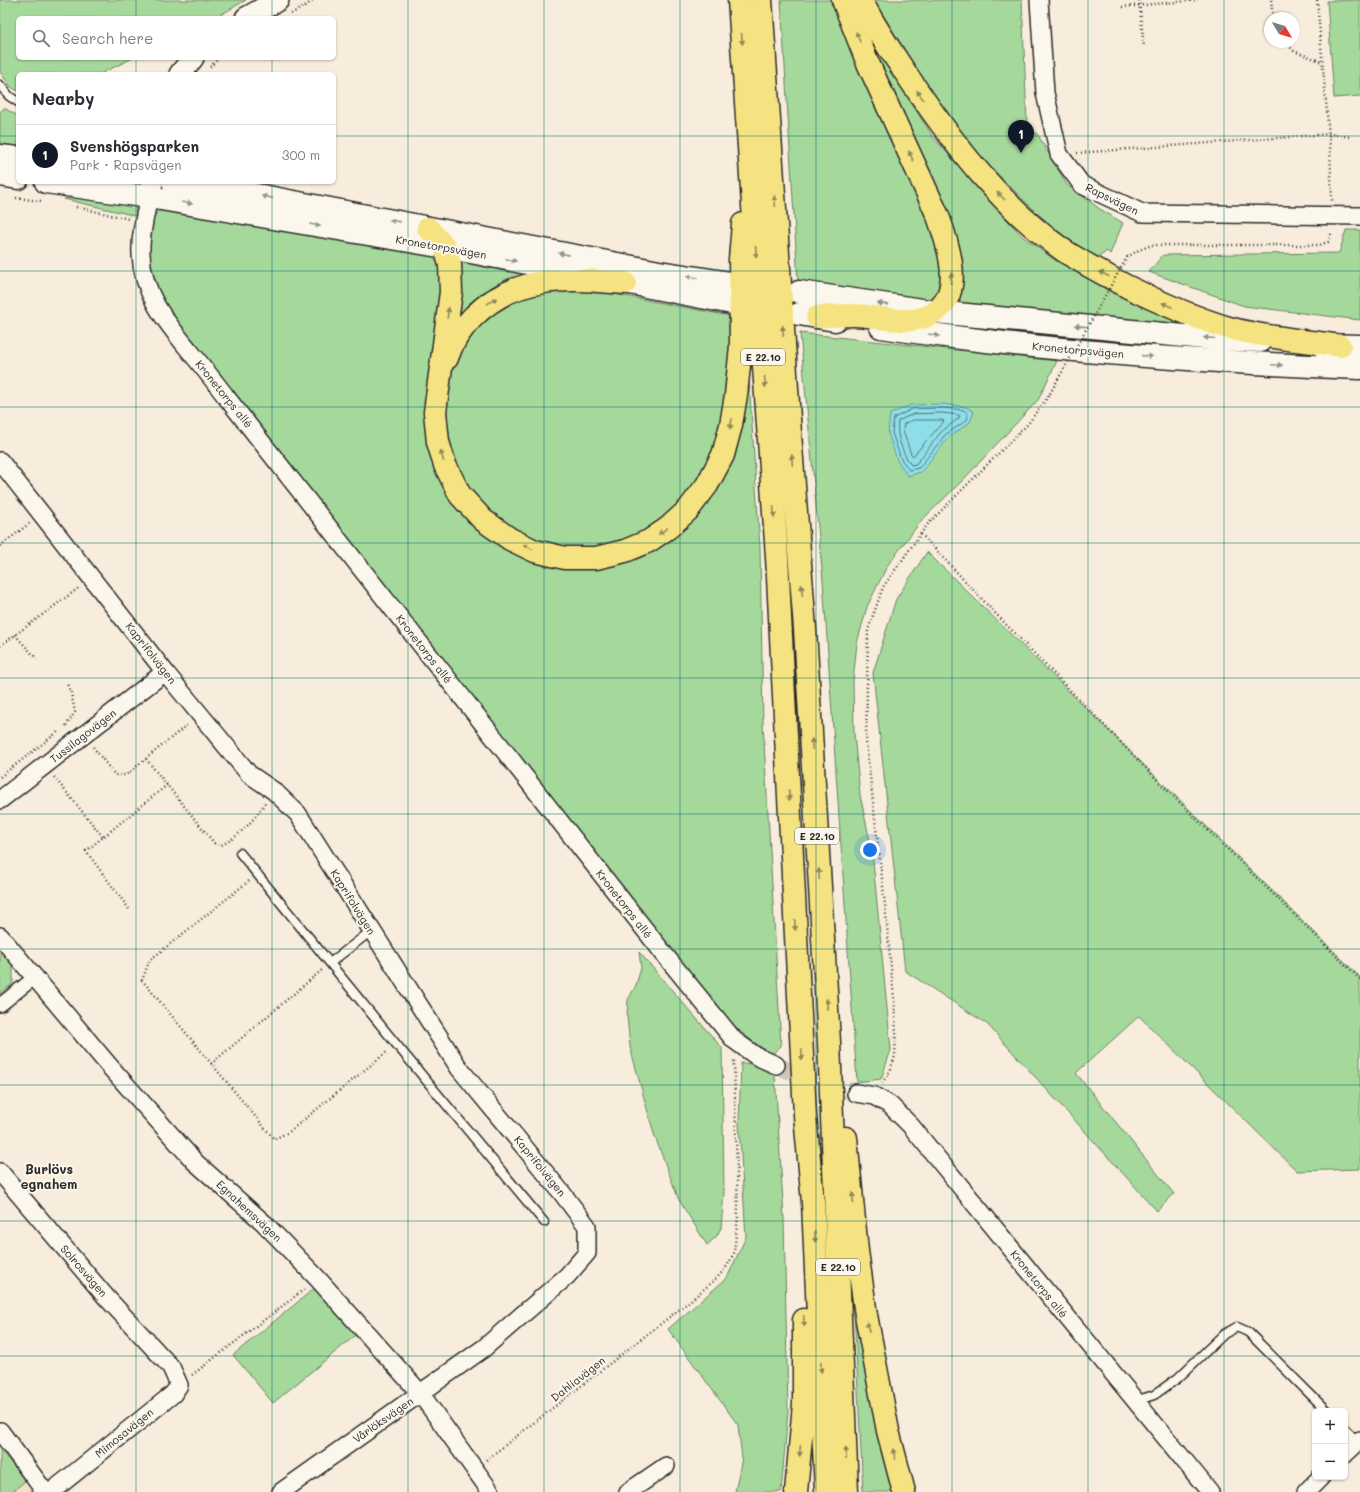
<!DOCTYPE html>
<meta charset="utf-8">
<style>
:root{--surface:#fff;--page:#f7f7f7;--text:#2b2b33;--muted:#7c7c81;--line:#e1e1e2;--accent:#111827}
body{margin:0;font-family:Mali,sans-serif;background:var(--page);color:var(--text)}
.controls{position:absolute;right:12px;bottom:12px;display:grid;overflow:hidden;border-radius:6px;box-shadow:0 1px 3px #0004}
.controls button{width:36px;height:36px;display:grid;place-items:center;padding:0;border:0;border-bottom:1px solid var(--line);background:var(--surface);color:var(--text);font:20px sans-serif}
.compass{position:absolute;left:1264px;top:12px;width:36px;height:36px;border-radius:50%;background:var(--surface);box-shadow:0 1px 3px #0004;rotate:128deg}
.you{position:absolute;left:870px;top:850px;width:14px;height:14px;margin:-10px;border:3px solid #fff;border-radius:50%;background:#1a73e8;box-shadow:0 0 0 6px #1a73e833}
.badge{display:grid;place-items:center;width:26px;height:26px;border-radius:50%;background:var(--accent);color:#fff;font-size:13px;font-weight:700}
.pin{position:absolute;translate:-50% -33px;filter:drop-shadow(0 1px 2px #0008)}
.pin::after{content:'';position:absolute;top:21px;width:14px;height:12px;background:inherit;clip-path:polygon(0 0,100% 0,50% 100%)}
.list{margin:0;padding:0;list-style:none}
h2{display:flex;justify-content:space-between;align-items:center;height:52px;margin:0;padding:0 16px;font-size:17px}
h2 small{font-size:13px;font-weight:400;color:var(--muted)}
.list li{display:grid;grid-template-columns:26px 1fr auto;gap:12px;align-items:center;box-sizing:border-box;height:60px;padding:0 16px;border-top:1px solid var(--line)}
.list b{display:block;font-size:15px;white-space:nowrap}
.list p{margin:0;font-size:13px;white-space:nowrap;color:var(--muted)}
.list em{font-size:13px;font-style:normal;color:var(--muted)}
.icon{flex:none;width:22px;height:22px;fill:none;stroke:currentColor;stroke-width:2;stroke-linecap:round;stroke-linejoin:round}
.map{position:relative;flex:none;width:1360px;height:1492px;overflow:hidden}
.search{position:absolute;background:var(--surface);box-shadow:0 1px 3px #0004;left:16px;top:16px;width:320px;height:44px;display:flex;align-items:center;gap:10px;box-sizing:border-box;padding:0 14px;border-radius:6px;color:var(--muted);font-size:15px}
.panel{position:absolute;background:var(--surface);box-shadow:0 1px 3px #0004;left:16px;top:72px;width:320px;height:112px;border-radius:6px}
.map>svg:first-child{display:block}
.built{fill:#f4e1c8}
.green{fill:#a5d99b;stroke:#688263}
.water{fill:#8edee9;stroke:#66969d}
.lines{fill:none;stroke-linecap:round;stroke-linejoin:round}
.shore{stroke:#537377;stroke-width:1}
.minor-tunnel{stroke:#cfc6b9;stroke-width:17;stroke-dasharray:17 8;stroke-linecap:butt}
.service-casing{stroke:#2b2b2b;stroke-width:11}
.pedestrian-casing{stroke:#2b2b2b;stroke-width:16}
.minor-casing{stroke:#2b2b2b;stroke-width:20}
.tertiary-casing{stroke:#2b2b2b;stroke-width:24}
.secondary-casing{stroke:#2b2b2b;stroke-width:25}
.motorway-casing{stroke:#2b2b2b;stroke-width:25}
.path{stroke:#2b2b2b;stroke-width:2.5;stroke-dasharray:1 3;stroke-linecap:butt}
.service{stroke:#fbf7ec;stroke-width:8}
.pedestrian{stroke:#fbf7ec;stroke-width:13}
.minor{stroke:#fbf7ec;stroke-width:17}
.tertiary{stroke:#fbf7ec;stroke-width:21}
.secondary{stroke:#fbf7ec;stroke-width:22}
.motorway{stroke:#f5e382;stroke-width:22}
.path-bridge{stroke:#2b2b2b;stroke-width:2.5;stroke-dasharray:1 3;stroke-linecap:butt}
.oneway{fill:#908756}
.oneway2{fill:#93918c}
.grid{fill:none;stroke:#0f766e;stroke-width:1;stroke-opacity:0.55}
.labels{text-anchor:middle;stroke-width:4;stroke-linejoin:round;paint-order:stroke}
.shield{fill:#fbf7ec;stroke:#696865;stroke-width:1}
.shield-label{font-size:10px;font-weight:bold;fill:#2b2b2b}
.street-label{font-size:11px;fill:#2b2b2b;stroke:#fbf7ec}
.quarter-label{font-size:13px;font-weight:bold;fill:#2b2b2b;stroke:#fbf7ec}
</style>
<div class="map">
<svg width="1360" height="1492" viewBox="0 0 1360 1492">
<rect width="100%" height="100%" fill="#f8eddc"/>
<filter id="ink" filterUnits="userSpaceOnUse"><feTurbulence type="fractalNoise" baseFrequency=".025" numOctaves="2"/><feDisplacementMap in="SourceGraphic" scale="8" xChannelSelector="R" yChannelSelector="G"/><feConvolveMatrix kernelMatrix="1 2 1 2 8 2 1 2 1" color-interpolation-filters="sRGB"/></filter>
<g filter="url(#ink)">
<path class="built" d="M 25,1481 L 32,1492 L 12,1492 Z"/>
<path class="green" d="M 0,0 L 246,0 L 215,18 L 18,18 L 18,58 L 133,58 L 100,74 L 18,74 L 18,91 L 11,87 L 0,72 Z
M 781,0 L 835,0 L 939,237 L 943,259 L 939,294 L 934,301 L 798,282 Z
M 874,0 L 1022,0 L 1027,122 L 1031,128 L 1038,135 L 1067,185 L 1100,209 L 1123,223 L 1110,254 L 1107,251 L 1099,257 L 1083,252 L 1037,213 L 977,154 L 919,73 Z
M 1360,0 L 1360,96 L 1334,98 L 1327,1 Z
M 868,34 L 933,137 L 987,198 L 1022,236 L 1056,261 L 1113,291 L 1196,329 L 955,305 L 935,185 Z
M 4,108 L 18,116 L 18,150 L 0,148 L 0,112 Z
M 91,196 L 133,205 L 136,210 L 136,216 L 64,199 Z
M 160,209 L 436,254 L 442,263 L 439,474 L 543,563 L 689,522 L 748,364 L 760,548 L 763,724 L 781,1046 L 772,1054 C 753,1043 738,1030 722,1014 L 181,328 C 174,317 160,300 156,289 C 150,270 143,223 160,209 Z
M 1346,230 L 1360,230 L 1360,320 L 1244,306 L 1149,272 L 1163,255 L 1339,253 Z
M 458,256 L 545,273 L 455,327 Z
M 593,290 L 730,316 L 730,376 L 718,444 L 685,504 L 645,535 L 599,550 L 556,548 L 516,533 L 477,503 L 452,462 L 444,423 L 451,371 L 459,351 L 472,332 L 504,304 L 543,291 Z
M 800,333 L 1057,361 L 1038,400 L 964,479 L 921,521 L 887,566 L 867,607 L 857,643 L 853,681 L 854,734 L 860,795 L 872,851 L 891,1050 L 881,1079 L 857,1082 L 823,580 Z
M 927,552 L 1360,977 L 1360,1169 L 1297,1171 L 1139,1016 L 1076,1073 L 1174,1194 L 1157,1211 L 987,1024 L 905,971 L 873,673 L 896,599 Z
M 0,950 L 13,965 L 13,983 L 0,994 Z
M 639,952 L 722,1048 L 724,1192 L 721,1228 L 716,1237 L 707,1245 L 679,1200 L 654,1134 L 630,1047 L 627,1016 L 628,1000 L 636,985 L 641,968 Z
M 741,1063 L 762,1065 L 775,1075 L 784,1219 L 788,1411 L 781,1492 L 735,1492 L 742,1458 L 738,1425 L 668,1329 L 727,1278 L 746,1237 L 739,1123 Z
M 316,1287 L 356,1335 L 273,1403 L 233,1355 Z
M 854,1310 L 893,1492 L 863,1492 Z
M 0,1449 L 25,1481 L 12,1492 L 0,1492 Z"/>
<path class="water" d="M 943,404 L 966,407 L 974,412 L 970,422 L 948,438 L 921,472 L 908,476 L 897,460 L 888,433 L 890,414 L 911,405 Z"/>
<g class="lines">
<path class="shore" d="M 943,408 L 964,410 L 968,414 L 967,420 L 945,435 L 919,468 L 909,470 L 901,459 L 892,433 L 894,418 L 912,409 Z
M 942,413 L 959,415 L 960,417 L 941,432 L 916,464 L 911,465 C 902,452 896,436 898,421 L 913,414 Z
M 914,420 L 942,420 L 944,421 L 913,456 L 911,454 L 903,431 L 904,424 Z"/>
<path class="minor-tunnel" d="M 776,1065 L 792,1072 L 856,1093"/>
<defs>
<path id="service" d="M 0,85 L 9,96 L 18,102
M 240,853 L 396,1044 L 544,1222
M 330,963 L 371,931
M 1135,1401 L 1154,1395 L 1178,1378 L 1224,1334 L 1237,1327 L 1248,1332 L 1327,1411
M 1345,1429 L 1358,1442"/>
<path id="pedestrian" d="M 0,1005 L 34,978"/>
<path id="minor" d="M 1039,0 L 1045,93 L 1059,154 L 1082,185 L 1142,213 L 1360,216
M 149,197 C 145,216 140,235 141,254 C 142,293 166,322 189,350 C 202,366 215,382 227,398 L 668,959 L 734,1040 L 756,1056 L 776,1065
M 0,461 L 165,672 L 249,774 L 274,791 L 298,814 L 459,1068 L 562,1193 L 587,1226 L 587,1253 L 567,1276 L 484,1348 L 281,1492
M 0,800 L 165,672
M 0,936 L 111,1068 L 195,1162 L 264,1223 L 318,1279 L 420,1393 L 491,1492
M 856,1093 L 874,1096 L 890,1105 L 911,1126 L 1210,1492
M 0,1172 L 106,1297 L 171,1367 L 179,1385 L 173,1394 L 51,1492
M 0,1431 L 45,1492
M 1345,1454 L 1360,1440
M 628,1492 L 666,1466
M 1306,1492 L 1321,1477"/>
<path id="tertiary" d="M 246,18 L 278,0
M 180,74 L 193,58
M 149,197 L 152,182"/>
<path id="secondary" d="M 0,156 L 18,158
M 0,175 L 18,178
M 46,182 L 149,197 L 445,247 L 732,303
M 173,182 L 236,191 L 659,272 L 731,283
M 799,292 L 936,312 L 1215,339 L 1261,341
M 799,314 L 835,320
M 881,327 C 1040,351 1200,362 1360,368
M 1321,345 L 1360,346"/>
<path id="motorway" d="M 739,0 L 777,557 L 805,1115 L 813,1203 L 826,1492
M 761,0 L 790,433 L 805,629 L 829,1042 L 847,1492
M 861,0 C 876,30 896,59 915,87 C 956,147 1003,208 1063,250 C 1084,264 1106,275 1128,287 C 1161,303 1194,318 1229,328 C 1265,338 1303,340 1340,346
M 428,228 L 445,247 L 450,265 L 451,292 L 435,412 L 438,442 L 445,465 L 460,495 L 483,520 L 510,539 L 535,551 L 565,558 L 596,558 L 625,551 L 649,541 L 668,528 L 688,510 L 707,485 L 723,455 L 731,425 L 736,395 L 741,346 L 740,259 L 743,224
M 817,317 C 829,316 842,315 854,315 C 869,315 884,320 900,320 C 911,321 922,319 932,314 C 966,295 948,244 938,216 L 867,61 L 843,0
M 447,358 C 452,342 461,329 473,317 C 515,274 569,278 625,283
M 846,1138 L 857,1251 L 866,1315 L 888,1431 L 904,1492
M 796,1492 L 804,1404 L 804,1320"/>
</defs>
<use href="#service" class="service-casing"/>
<use href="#pedestrian" class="pedestrian-casing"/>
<use href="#minor" class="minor-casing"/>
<use href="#tertiary" class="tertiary-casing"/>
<use href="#secondary" class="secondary-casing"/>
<use href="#motorway" class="motorway-casing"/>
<path class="path" d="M 1139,0 L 1144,47
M 1271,0 L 1273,18
M 1317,0 L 1330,147 L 1332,201
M 1122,7 L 1198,0
M 291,14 L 315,0
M 1285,42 L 1294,51 L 1322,62
M 210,67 L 219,58
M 1077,153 L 1329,134 L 1351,137
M 16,198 L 41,201
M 76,207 L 129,219
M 1127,257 L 1139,250 L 1152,245 L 1319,245 L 1328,242 L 1332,232
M 921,534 L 994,612 L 1166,789 L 1360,979
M 0,546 L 30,523
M 15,635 L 37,659
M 0,646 L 80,587
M 66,726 L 75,712 L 71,693 L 67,684
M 93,747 L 115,775 L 126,775 L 188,724
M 146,759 L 214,843 L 221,845 C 238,838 255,819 265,803
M 0,777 L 59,731
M 54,777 L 103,837
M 249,881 L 150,960 L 142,980 L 274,1139 L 289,1132 L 388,1051
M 129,909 L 86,851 L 167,785
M 211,1064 L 322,970
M 882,1083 L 890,1071 L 895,1056 L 896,1034 L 894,999 L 885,904 L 866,742 L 868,630 L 883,587 L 927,525 L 1027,425 L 1048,397
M 192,1375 L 306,1288
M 486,1460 L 690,1301 L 717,1278 L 728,1265 L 734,1253 L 738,1216 L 734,1060"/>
<use href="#service" class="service"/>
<use href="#pedestrian" class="pedestrian"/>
<use href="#minor" class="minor"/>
<use href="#tertiary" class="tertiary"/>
<use href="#secondary" class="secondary"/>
<use href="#motorway" class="motorway"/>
<path class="path-bridge" d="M 1048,397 L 1127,257"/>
</g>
<defs><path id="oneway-solid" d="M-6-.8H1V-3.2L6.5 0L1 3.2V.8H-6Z"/></defs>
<g class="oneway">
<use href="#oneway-solid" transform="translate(858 37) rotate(-112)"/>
<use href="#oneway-solid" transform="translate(742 39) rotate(86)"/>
<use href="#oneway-solid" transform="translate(920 95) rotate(-125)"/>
<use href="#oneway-solid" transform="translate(911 156) rotate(-115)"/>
<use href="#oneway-solid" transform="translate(1001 196) rotate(-135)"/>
<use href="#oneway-solid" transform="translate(775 201) rotate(-94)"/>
<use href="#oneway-solid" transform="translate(756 252) rotate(86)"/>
<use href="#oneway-solid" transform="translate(1104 274) rotate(-153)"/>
<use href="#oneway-solid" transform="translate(951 278) rotate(-85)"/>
<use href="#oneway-solid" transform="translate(492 301) rotate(-32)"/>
<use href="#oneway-solid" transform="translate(1167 305) rotate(-155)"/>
<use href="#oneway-solid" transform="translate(448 313) rotate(-82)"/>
<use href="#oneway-solid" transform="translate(783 331) rotate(-94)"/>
<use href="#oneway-solid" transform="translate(765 382) rotate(86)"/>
<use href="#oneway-solid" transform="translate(731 424) rotate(102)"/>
<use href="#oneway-solid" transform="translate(442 456) rotate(-107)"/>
<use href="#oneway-solid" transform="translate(792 460) rotate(-94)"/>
<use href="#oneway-solid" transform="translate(774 512) rotate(86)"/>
<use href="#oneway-solid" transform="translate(663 531) rotate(145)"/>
<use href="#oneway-solid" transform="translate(528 547) rotate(-154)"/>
<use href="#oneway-solid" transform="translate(802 590) rotate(-94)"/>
<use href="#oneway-solid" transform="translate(812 744) rotate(-93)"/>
<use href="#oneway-solid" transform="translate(789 795) rotate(87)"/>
<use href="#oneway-solid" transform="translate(819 874) rotate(-93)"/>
<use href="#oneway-solid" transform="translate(795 925) rotate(87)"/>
<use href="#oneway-solid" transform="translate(827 1004) rotate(-93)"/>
<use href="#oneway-solid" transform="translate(802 1055) rotate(87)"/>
<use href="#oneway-solid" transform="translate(853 1198) rotate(-95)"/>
<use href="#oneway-solid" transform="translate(815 1237) rotate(87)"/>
<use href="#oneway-solid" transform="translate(804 1321) rotate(87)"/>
<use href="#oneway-solid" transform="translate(868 1327) rotate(-101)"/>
<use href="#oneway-solid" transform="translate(821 1367) rotate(87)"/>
<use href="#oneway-solid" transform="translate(800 1451) rotate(95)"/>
<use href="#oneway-solid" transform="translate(846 1453) rotate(-92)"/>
<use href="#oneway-solid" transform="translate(894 1454) rotate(-104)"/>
</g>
<g class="oneway2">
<use href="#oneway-solid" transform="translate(267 197) rotate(-169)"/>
<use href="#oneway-solid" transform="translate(187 203) rotate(10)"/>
<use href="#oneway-solid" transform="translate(395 221) rotate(-169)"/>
<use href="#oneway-solid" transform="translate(315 225) rotate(10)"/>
<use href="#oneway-solid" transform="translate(564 254) rotate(-169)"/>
<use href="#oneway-solid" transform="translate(511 260) rotate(11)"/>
<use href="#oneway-solid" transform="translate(692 277) rotate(-171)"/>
<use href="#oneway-solid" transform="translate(883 304) rotate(-172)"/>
<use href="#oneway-solid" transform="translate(1080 326) rotate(-174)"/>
<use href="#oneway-solid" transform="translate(934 335) rotate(9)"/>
<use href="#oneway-solid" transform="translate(1209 338) rotate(-175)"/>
<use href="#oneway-solid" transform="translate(1147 356) rotate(4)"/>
<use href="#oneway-solid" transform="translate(1277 365) rotate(2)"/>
</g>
</g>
<path class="grid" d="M 136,0 L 136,18M 272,0 L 272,18M 408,0 L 408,1492M 544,0 L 544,1492M 680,0 L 680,1492M 816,0 L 816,1492M 952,0 L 952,1492M 1088,0 L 1088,1492M 1224,0 L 1224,1492M 136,58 L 136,74M 272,58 L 272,74M 0,136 L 18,136M 334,136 L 1360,136M 136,182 L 136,1492M 272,182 L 272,1492M 0,271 L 1360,271M 0,407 L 1360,407M 0,543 L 1360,543M 0,678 L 1360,678M 0,814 L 1360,814M 0,949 L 1360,949M 0,1085 L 1360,1085M 0,1221 L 1360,1221M 0,1356 L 1360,1356"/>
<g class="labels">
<g class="shield">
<rect x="741" y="349" width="44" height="16" rx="3"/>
<rect x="795" y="828" width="44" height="16" rx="3"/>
<rect x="816" y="1259" width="44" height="16" rx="3"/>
</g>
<g class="shield-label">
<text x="763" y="361">E 22.10</text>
<text x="817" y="840">E 22.10</text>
<text x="838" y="1271">E 22.10</text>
</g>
<g class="street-label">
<text transform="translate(1112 199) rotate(26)" y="4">Rapsvägen</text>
<text transform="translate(441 247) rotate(10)" y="4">Kronetorpsvägen</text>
<text transform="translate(1078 350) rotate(5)" y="4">Kronetorpsvägen</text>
<text transform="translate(224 394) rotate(51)" y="4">Kronetorps allé</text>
<text transform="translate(424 649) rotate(52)" y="4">Kronetorps allé</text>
<text transform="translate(151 653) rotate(52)" y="4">Kaprifolvägen</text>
<text transform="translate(83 736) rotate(-38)" y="4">Tussilagovägen</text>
<text transform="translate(353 902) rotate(58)" y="4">Kaprifolvägen</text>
<text transform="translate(624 904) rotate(52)" y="4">Kronetorps allé</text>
<text transform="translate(540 1166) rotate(51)" y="4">Kaprifolvägen</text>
<text transform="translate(249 1211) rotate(43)" y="4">Egnahemsvägen</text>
<text transform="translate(84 1271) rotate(49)" y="4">Solrosvägen</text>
<text transform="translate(1039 1284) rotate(51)" y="4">Kronetorps allé</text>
<text transform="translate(578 1379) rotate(-38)" y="4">Dahliavägen</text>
<text transform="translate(383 1420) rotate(-35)" y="4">Vårlöksvägen</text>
<text transform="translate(124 1433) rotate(-39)" y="4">Mimosavägen</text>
</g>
<g class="quarter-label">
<text x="49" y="1174">Burlövs<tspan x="49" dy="15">egnahem</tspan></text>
</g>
</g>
</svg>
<div class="controls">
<button>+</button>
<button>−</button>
</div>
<svg class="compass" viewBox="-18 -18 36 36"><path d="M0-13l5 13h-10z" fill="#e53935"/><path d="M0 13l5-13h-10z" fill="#7c7c81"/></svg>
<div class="you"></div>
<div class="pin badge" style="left:1021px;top:153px">1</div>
<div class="search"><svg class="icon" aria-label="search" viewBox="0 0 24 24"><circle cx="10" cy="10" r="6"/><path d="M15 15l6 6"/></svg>Search here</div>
<section class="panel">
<h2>Nearby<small></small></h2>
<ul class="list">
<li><span class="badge">1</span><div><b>Svenshögsparken</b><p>Park · Rapsvägen</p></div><em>300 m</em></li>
</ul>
</section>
</div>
